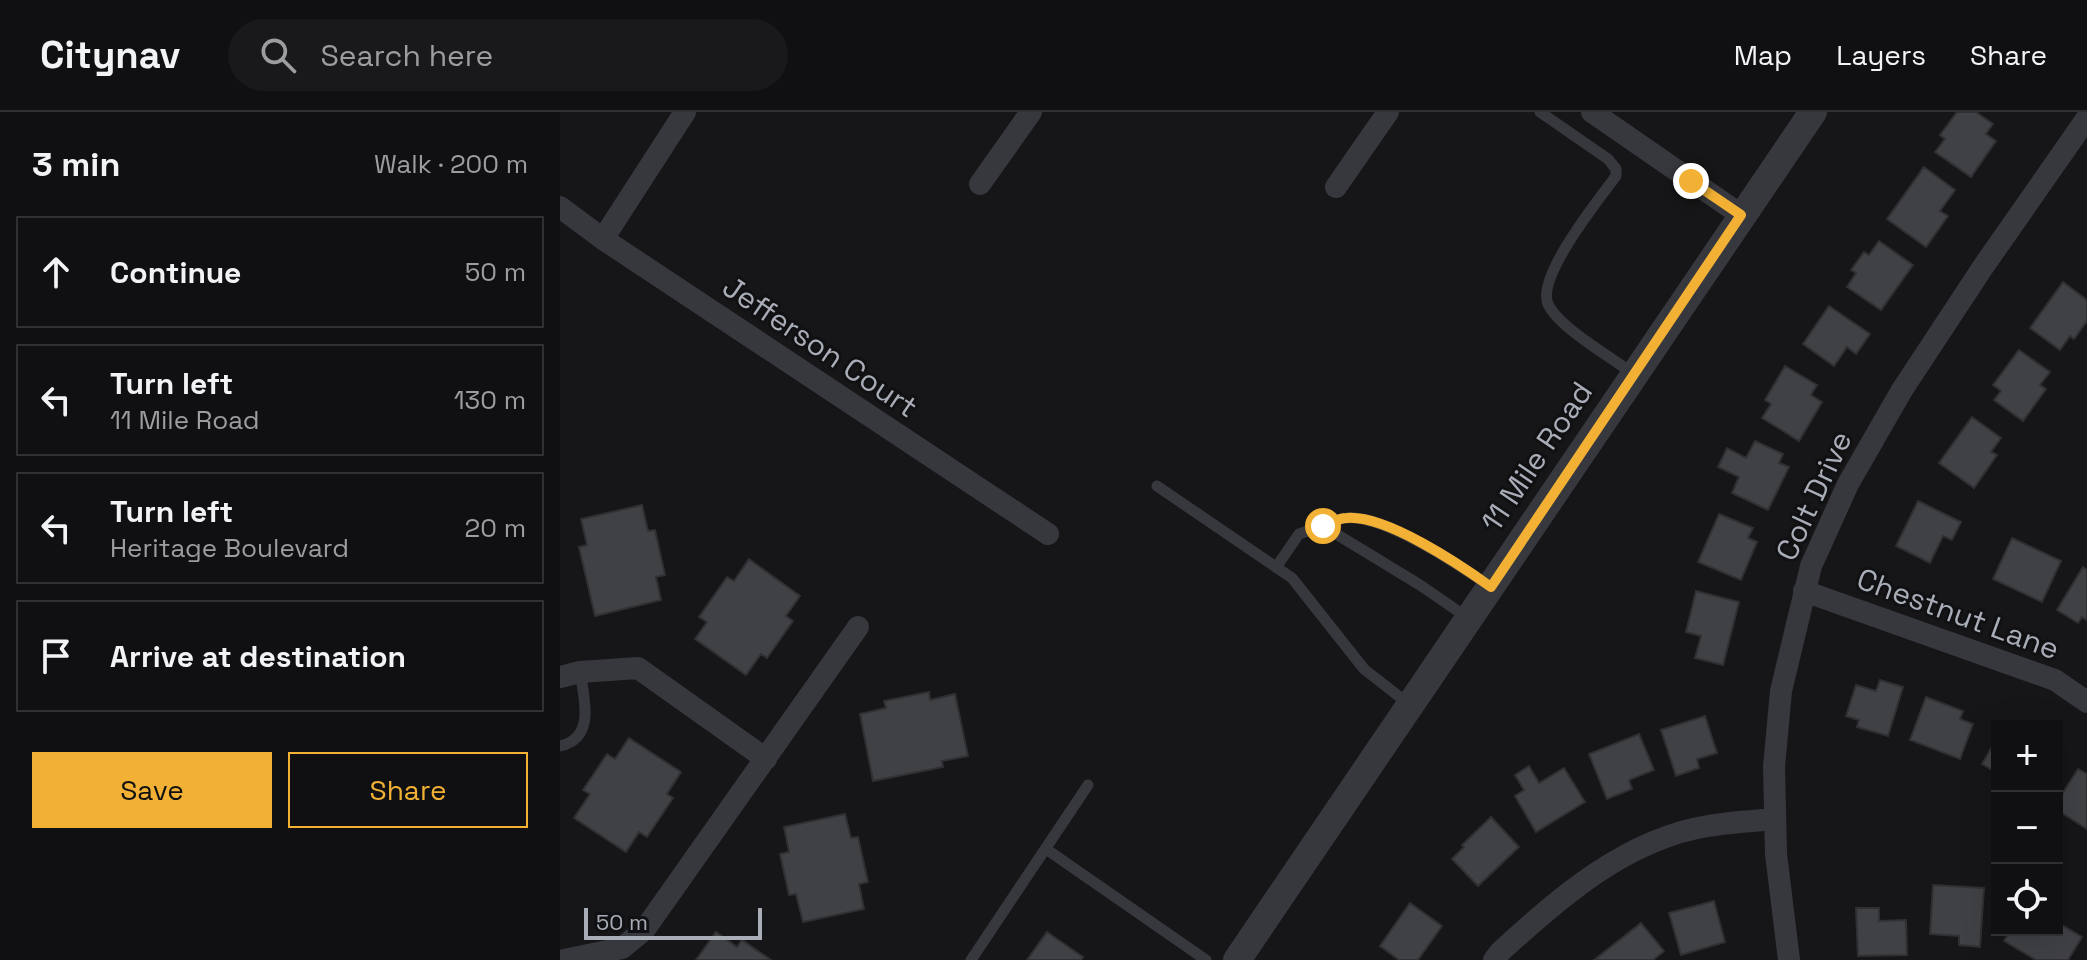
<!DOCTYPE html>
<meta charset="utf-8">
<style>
:root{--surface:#101012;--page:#19191b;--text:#f1f3f6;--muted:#9c9d9f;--line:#303032;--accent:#f2b134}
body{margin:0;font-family:"Space Grotesk",sans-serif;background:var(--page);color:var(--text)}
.controls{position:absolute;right:24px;bottom:24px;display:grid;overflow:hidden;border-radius:0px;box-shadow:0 8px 32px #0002}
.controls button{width:72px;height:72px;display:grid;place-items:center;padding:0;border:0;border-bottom:2px solid var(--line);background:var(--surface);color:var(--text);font:40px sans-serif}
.scale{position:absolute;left:24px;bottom:20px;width:178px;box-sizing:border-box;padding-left:8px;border:4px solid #a8adb8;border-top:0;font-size:22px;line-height:28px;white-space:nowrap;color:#a8adb8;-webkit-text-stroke:6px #111113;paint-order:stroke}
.stop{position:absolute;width:24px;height:24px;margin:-18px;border:6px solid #f2b134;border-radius:50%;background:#fff}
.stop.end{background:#f2b134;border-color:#fff;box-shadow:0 2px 8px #0008}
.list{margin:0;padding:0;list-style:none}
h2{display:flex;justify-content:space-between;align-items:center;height:104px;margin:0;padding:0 32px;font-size:34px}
h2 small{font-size:26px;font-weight:400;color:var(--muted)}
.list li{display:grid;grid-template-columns:52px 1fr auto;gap:24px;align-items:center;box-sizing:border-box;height:112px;margin:0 16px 16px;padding:0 16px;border:2px solid var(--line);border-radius:0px}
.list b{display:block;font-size:30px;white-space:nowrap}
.list p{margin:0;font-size:26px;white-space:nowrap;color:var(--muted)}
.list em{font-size:26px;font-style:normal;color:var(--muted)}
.actions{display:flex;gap:16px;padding:24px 32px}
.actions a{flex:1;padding:18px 0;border:2px solid var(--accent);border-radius:0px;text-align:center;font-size:28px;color:var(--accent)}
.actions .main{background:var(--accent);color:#111}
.icon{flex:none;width:44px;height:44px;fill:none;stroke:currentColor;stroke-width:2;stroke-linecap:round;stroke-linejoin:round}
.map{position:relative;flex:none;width:1527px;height:848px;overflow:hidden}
header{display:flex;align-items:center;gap:48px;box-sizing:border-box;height:112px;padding:0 40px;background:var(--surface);border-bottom:2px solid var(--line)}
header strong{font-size:38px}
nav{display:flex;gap:44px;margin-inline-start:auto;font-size:28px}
.search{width:560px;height:72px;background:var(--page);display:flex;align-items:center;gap:20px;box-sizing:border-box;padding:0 28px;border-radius:44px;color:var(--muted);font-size:30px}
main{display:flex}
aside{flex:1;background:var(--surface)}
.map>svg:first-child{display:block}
.building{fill:#404145;stroke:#303034;stroke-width:2}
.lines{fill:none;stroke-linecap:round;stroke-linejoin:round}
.service{stroke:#37383d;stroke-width:11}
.minor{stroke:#37383d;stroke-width:22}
.tertiary{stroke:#37383d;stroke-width:28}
.route{stroke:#f2b134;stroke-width:10}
.labels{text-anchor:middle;stroke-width:6;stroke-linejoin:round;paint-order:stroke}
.street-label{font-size:30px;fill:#a8adb8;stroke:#111113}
</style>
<header>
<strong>Citynav</strong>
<div class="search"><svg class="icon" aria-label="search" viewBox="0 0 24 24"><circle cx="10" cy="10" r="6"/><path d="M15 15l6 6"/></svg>Search here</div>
<nav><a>Map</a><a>Layers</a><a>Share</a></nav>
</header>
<main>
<aside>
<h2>3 min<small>Walk · 200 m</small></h2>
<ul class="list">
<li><svg class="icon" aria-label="ahead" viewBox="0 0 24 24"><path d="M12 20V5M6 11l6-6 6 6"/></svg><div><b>Continue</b></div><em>50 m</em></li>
<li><svg class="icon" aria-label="left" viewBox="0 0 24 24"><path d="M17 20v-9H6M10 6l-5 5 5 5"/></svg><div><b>Turn left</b><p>11 Mile Road</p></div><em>130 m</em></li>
<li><svg class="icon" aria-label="left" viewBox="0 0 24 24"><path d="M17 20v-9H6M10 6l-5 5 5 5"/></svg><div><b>Turn left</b><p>Heritage Boulevard</p></div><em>20 m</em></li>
<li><svg class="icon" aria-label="arrive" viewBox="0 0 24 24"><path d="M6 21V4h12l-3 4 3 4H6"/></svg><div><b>Arrive at destination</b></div></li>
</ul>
<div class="actions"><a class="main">Save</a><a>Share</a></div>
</aside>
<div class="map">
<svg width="1527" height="848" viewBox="0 0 1527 848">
<rect width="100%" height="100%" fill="#161618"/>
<path class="building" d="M 1397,0 L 1416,0 L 1433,12 L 1426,22 L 1436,29 L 1411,65 L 1375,40 L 1385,27 L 1380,23 Z
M 1364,55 L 1395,78 L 1380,99 L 1388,104 L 1366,135 L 1327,107 Z
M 1319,129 L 1353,153 L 1321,198 L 1287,175 L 1296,161 L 1291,158 L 1304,140 L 1309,143 Z
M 1503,170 L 1527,188 L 1527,209 L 1514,227 L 1510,224 L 1500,238 L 1470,216 Z
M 1269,194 L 1310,222 L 1296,242 L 1287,235 L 1274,254 L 1243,232 Z
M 1459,238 L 1490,260 L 1480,273 L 1486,277 L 1463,309 L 1434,288 L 1441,279 L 1433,273 Z
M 1225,254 L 1257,273 L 1251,283 L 1262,290 L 1239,329 L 1202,306 L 1211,292 L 1205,288 Z
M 1412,305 L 1441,326 L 1431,340 L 1437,343 L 1414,376 L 1379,351 Z
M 1195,329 L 1223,342 L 1219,351 L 1229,355 L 1208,398 L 1172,381 L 1179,365 L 1158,355 L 1167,336 L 1186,346 Z
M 1358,389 L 1401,410 L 1392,428 L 1383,424 L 1370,451 L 1336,434 Z
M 82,393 L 88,419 L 95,418 L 105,463 L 96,465 L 101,488 L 35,504 L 19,435 L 27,433 L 21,407 Z
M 1159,402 L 1193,416 L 1188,426 L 1197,430 L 1181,468 L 1138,450 Z
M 1452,426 L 1501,449 L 1482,490 L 1433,467 Z
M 189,447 L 240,484 L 226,504 L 233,509 L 207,546 L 201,542 L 186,563 L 135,527 L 147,510 L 139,505 L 167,465 L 174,469 Z
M 1523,455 L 1527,458 L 1527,508 L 1522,505 L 1518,511 L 1497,498 Z
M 1136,479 L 1179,490 L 1163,553 L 1135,546 L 1141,524 L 1126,520 Z
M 1320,568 L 1343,575 L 1328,624 L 1297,615 L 1299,608 L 1286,604 L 1296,573 L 1316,579 Z
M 369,580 L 370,588 L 395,582 L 408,644 L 382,649 L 383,655 L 313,669 L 300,602 L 326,596 L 324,589 Z
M 1366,585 L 1403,599 L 1400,607 L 1413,612 L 1400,647 L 1350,628 Z
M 1145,604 L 1157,641 L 1137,647 L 1139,656 L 1116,664 L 1101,618 Z
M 1079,622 L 1094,658 L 1069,668 L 1072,677 L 1047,687 L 1029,642 Z
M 69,626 L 121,660 L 107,682 L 113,686 L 87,725 L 79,720 L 66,740 L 14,706 L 30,682 L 23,678 L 47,642 L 55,647 Z
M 1437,626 L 1437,661 L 1422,652 Z
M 969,654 L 979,671 L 1004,656 L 1025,690 L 976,720 L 955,684 L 964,678 L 955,663 Z
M 1518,657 L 1527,662 L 1527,717 L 1497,698 L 1497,690 Z
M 285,702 L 291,726 L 298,725 L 308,770 L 299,772 L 304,797 L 243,810 L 236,782 L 229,783 L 220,742 L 229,740 L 224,715 Z
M 931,705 L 959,735 L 918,774 L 892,747 L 904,735 L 902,733 Z
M 1373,773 L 1424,776 L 1420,835 L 1399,833 L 1399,824 L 1370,822 Z
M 1154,789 L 1165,830 L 1121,843 L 1109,801 Z
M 850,791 L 882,814 L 858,848 L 839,848 L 820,834 Z
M 1296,796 L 1319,796 L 1319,809 L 1346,808 L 1347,843 L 1298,844 Z
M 1497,810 L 1522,825 L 1508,848 L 1476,848 L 1444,829 L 1451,818 L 1497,818 Z
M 1081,811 L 1104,839 L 1093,848 L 1034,848 Z
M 156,820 L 177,835 L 182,828 L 211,848 L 136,848 Z
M 487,820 L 523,845 L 521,848 L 467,848 Z"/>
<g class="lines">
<path class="service" d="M 980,0 L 1048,47 L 1056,57 L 1056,64 C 1039,87 976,165 988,192 C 998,215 1052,246 1074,262
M 597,374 L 732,466 L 804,557 L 850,593
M 763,414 C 771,411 778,406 787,406 C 825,403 899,453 931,475
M 717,454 L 739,422 L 763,414 L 860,473 L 908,506
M 0,634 C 36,626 24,586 20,560
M 486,737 L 646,848
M 411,848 L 528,673"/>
<path class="minor" d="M 1032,0 L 1181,103
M 420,72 L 471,0
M 776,75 L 828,0
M 0,95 L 43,127 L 488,422
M 43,127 L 125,0
M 1244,479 L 1495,568 L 1527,590
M 0,565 L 20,560 L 78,556 L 206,647
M 4,848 L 62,836 L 85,817 L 298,515
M 934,848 L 940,840 C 999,786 1066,727 1148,714 C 1170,710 1193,709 1215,707
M 1229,848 L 1216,742 L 1214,655 L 1221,579 L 1251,454 L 1288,372 L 1342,278 L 1423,155 L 1527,6"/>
<path class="tertiary" d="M 677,848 L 1253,0"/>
</g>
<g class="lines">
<path class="route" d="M 763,414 C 771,411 778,406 787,406 C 826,403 899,452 931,475 L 1181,103 L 1131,69"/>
</g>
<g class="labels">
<g class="street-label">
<text transform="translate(260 235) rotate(34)" y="10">Jefferson Court</text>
<text transform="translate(977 345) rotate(-56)" y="10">11 Mile Road</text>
<text transform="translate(1254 384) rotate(-65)" y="10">Colt Drive</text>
<text transform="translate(1398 502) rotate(20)" y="10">Chestnut Lane</text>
</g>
</g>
</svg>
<div class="controls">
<button>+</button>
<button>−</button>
<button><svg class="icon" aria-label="locate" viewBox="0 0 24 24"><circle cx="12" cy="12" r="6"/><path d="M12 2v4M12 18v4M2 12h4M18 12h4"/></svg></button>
</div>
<div class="scale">50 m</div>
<div class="stop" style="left:763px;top:414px"></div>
<div class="stop end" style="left:1131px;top:69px"></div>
</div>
</main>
